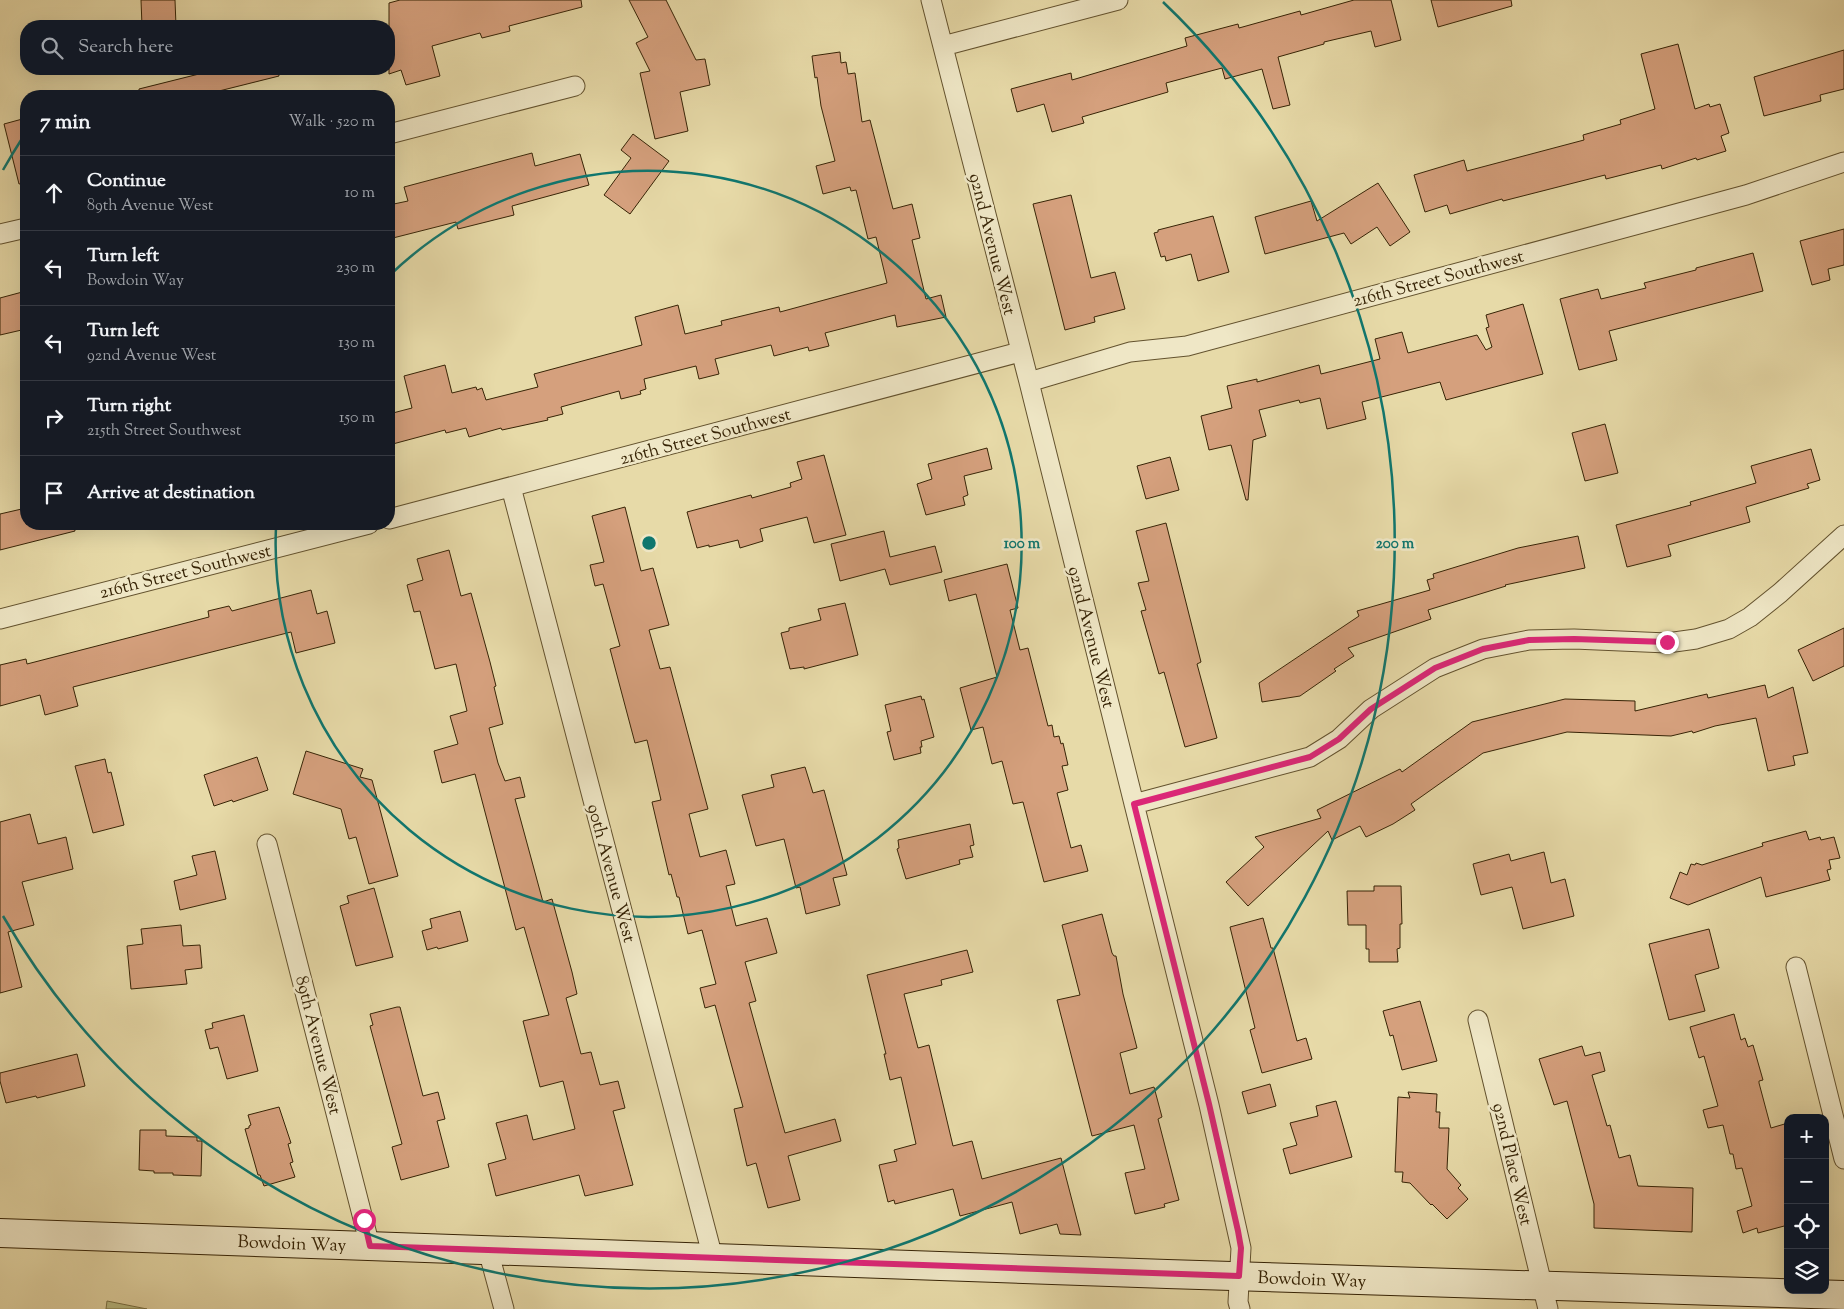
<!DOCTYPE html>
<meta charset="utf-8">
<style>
:root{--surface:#171b24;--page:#20242c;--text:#f1f3f6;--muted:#9ea1a6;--line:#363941}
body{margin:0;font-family:"Sorts Mill Goudy",serif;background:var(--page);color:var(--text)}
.controls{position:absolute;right:15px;bottom:15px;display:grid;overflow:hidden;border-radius:10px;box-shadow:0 5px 20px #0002}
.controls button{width:45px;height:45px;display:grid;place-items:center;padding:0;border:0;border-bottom:1px solid var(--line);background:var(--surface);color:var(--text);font:25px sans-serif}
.stop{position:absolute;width:15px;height:15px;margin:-11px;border:4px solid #db2777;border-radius:50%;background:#fff}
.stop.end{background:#db2777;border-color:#fff;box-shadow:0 1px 5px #0008}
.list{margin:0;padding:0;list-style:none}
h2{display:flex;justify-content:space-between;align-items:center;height:65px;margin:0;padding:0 20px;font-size:21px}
h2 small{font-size:16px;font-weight:400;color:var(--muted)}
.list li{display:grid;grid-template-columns:32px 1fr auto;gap:15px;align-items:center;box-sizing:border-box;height:75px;padding:0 20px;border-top:1px solid var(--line)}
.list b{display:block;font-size:19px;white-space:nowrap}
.list p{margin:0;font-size:16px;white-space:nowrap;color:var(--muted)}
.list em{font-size:16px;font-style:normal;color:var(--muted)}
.icon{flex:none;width:28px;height:28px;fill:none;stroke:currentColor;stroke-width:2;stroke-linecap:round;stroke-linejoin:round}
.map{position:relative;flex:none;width:1844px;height:1309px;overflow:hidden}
.search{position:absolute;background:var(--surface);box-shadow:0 5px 20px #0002;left:20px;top:20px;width:375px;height:55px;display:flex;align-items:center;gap:12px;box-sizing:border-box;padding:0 18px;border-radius:20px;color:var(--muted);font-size:19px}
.panel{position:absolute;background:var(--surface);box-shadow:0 5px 20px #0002;left:20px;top:90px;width:375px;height:440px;border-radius:20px}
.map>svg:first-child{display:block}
.green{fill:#babe84;stroke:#787145}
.building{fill:#d5a07d;stroke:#372406}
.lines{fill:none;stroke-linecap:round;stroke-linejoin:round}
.street-casing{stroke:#63522e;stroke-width:21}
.secondary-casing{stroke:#372406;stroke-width:30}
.street{stroke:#efe7c6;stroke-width:19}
.secondary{stroke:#efe7c6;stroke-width:28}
.route{stroke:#db2777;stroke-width:6}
.ring{fill:none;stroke:#0f766e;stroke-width:2.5}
.labels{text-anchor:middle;stroke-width:5;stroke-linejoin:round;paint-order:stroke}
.street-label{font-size:18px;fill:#372406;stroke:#efe7c6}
.centre{fill:#0f766e;stroke:#efe7c6;stroke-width:2.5}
.ring-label{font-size:15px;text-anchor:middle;font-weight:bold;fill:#0f766e;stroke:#efe7c6;stroke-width:5;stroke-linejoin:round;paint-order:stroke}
</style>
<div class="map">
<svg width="1844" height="1309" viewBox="0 0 1844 1309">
<rect width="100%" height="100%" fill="#e7daa8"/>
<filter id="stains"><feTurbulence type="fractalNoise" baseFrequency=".004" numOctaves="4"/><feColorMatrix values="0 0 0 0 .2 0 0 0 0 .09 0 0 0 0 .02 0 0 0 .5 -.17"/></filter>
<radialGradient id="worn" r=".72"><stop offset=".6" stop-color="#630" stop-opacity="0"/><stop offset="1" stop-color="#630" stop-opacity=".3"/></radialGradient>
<path class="green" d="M 107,1301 L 147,1309 L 106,1309 Z"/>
<path class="building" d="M 141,0 L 175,0 L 176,26 L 142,26 Z
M 400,0 L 581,0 L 582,7 L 509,26 L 510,31 L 482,38 L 480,33 L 432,46 L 440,76 L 406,85 L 401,70 L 389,74 L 389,3 Z
M 629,0 L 666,0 L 696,60 L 705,59 L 710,85 L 680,92 L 688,131 L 655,139 L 640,73 L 650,71 L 636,43 L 648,37 Z
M 1354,0 L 1391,0 L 1401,40 L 1375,47 L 1371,31 L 1324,42 L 1324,44 L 1278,57 L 1290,105 L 1273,109 L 1262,69 L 1225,79 L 1222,68 L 1166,83 L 1168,92 L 1082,117 L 1084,123 L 1052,132 L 1044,104 L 1017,112 L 1011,89 L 1071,73 L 1072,80 L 1187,46 L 1185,38 L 1238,24 L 1239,28 L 1300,11 L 1301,15 Z
M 1431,0 L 1511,0 L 1512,6 L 1438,27 Z
M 1678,44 L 1695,109 L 1709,104 L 1710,107 L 1720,104 L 1729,133 L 1721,136 L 1726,151 L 1697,160 L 1696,158 L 1662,169 L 1661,165 L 1606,179 L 1605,175 L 1503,201 L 1502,199 L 1450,214 L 1447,205 L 1425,212 L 1414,175 L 1464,160 L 1467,171 L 1584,140 L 1583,135 L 1621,124 L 1620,120 L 1655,109 L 1641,54 Z
M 1844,50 L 1844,89 L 1820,95 L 1821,101 L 1764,116 L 1754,77 Z
M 840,52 L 841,63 L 846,62 L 848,74 L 855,73 L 862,122 L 870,120 L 893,209 L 912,204 L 920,238 L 912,240 L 926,299 L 941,295 L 946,317 L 897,327 L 895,315 L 825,333 L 829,346 L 809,351 L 808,347 L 774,356 L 771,345 L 715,359 L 719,374 L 699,379 L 696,366 L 644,379 L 646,389 L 640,391 L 641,394 L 621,399 L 619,391 L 561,407 L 563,414 L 547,418 L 548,420 L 502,430 L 501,428 L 469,437 L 466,428 L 446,433 L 445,430 L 389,445 L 389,414 L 412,408 L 404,376 L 445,365 L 452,393 L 476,387 L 477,390 L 482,388 L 486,400 L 538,387 L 534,374 L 642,345 L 635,317 L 678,305 L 685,334 L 722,325 L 721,321 L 779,307 L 780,312 L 887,283 L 876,237 L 868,239 L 856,190 L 851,191 L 850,187 L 823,194 L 816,166 L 835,161 L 821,106 L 817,77 L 815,78 L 812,56 Z
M 219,69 L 278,69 L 279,76 L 219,91 L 220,96 L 139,96 L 139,89 Z
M 26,118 L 26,183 L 19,184 L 4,124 Z
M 633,134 L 669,161 L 630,214 L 604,195 L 631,158 L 621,150 Z
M 532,153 L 535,166 L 580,154 L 589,185 L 512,206 L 514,215 L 458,229 L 456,222 L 389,239 L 389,205 L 408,201 L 404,187 Z
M 1378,183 L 1410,232 L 1390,246 L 1377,227 L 1351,244 L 1344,233 L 1265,254 L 1255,217 L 1311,201 L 1317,221 Z
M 1071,195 L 1091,278 L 1115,272 L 1125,309 L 1094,317 L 1095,322 L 1065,330 L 1033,204 Z
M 1213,216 L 1229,272 L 1198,281 L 1191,254 L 1166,261 L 1165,256 L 1161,257 L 1154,233 L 1158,232 L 1158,230 Z
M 1844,229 L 1844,265 L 1828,269 L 1830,280 L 1812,285 L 1800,241 Z
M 1753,253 L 1763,291 L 1609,331 L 1617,360 L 1579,370 L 1560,299 L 1598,289 L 1601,299 L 1646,288 L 1644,283 L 1696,270 L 1696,268 Z
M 26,291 L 26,329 L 0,335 L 0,298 Z
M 1523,304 L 1543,374 L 1446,400 L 1440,382 L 1362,402 L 1366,419 L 1327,429 L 1320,398 L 1300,403 L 1299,400 L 1259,410 L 1266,436 L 1253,440 L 1248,500 L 1246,500 L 1231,445 L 1209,450 L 1201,416 L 1232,408 L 1227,386 L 1257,379 L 1257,382 L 1319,365 L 1321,374 L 1380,359 L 1375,339 L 1402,332 L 1408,353 L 1477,335 L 1486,350 L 1492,347 L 1486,328 L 1489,327 L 1486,315 Z
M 1605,424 L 1618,473 L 1585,481 L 1572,433 Z
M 987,448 L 992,469 L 964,476 L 968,495 L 963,497 L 965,505 L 926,515 L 917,484 L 932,479 L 928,464 Z
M 1811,449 L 1820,480 L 1807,484 L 1809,488 L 1746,507 L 1750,522 L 1668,545 L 1671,556 L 1627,567 L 1616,525 L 1691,505 L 1690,502 L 1756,483 L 1751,466 Z
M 824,455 L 846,535 L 814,543 L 807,517 L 760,529 L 763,541 L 740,548 L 738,540 L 709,547 L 709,545 L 697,548 L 687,512 L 751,495 L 752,498 L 791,487 L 790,483 L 802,479 L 797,462 Z
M 1170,457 L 1179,490 L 1146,499 L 1137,466 Z
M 625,507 L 641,571 L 653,568 L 669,625 L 649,630 L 660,669 L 670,667 L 708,809 L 689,814 L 700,857 L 726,850 L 735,884 L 726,886 L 736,926 L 767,918 L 777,953 L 745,962 L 756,1001 L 749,1003 L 785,1133 L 835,1119 L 841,1141 L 788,1156 L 800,1200 L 768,1208 L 756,1163 L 747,1166 L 734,1109 L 743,1107 L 715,1005 L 705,1008 L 700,988 L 716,984 L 702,930 L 688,934 L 679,897 L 677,897 L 671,874 L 669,875 L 652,802 L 661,800 L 647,740 L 635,743 L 610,649 L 620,646 L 603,584 L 595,586 L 590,565 L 604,562 L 592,516 Z
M 26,508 L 26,524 L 74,524 L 75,531 L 0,550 L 0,514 Z
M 1166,523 L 1201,662 L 1197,664 L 1217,738 L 1185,747 L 1164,672 L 1159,674 L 1141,611 L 1146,610 L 1138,583 L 1149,581 L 1136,531 Z
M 884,531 L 890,557 L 935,546 L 942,572 L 890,585 L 885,569 L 840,581 L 831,544 Z
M 1578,536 L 1585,568 L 1505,585 L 1506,586 L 1428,610 L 1431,619 L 1348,648 L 1354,656 L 1334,669 L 1336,671 L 1300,696 L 1262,702 L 1259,683 L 1359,616 L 1357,611 L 1430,590 L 1427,580 L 1434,578 L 1433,574 L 1518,548 Z
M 449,550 L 461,596 L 471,593 L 490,662 L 496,686 L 494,687 L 503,724 L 489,728 L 498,763 L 505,781 L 520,777 L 525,797 L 515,799 L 543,902 L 552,899 L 572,972 L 577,994 L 566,998 L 581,1054 L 591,1052 L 600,1085 L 618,1081 L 625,1108 L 613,1111 L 633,1185 L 585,1196 L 579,1175 L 496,1196 L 488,1164 L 506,1159 L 496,1123 L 527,1115 L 533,1140 L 575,1129 L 563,1081 L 540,1087 L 523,1021 L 549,1015 L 524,927 L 516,930 L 475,774 L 442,783 L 434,751 L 458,744 L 450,716 L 467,711 L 456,664 L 435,669 L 420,611 L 414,612 L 407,585 L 423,580 L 417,559 Z
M 1007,564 L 1018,608 L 1010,610 L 1020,650 L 1028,648 L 1048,726 L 1052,725 L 1054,737 L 1059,736 L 1061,744 L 1063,743 L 1068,765 L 1062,766 L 1068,790 L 1057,793 L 1071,848 L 1081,845 L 1088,871 L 1044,882 L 1023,802 L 1013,804 L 1002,761 L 992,764 L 983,727 L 971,730 L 960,688 L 997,677 L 976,594 L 949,601 L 944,580 Z
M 311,590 L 317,614 L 327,611 L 335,643 L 296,653 L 291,632 L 73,687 L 78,706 L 45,715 L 40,695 L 0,706 L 0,665 L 26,659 L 27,664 L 209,617 L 208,611 L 229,606 L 232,611 Z
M 845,603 L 858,655 L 804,669 L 804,667 L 790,669 L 781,633 L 789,631 L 789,628 L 821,620 L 818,609 Z
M 1844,628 L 1844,666 L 1813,681 L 1798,650 Z
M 1765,685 L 1768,698 L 1793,687 L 1808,753 L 1793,756 L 1795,765 L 1768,771 L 1756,718 L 1715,726 L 1693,733 L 1692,731 L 1671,736 L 1567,732 L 1483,753 L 1411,804 L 1415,810 L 1393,824 L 1366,837 L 1360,826 L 1332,840 L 1328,831 L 1248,906 L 1226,882 L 1264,847 L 1255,837 L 1321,818 L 1317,810 L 1400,769 L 1402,772 L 1472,722 L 1565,699 L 1635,701 L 1635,711 L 1707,694 L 1708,698 Z
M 921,696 L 922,700 L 924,699 L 934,737 L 921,741 L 922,747 L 920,747 L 921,753 L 894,760 L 887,732 L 891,731 L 885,705 Z
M 306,751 L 363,769 L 360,777 L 372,780 L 398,876 L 369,884 L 356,837 L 349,839 L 341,809 L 293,794 Z
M 257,757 L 268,790 L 233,802 L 232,800 L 214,806 L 204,775 Z
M 105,759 L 108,773 L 111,772 L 124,825 L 93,833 L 75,766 Z
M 805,767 L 813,793 L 824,790 L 847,875 L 833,878 L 840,905 L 806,914 L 800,887 L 796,888 L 784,839 L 756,846 L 742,795 L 774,787 L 771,775 Z
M 30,814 L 38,844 L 66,837 L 73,869 L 22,882 L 34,925 L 8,932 L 22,987 L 0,993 L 0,822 Z
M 970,824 L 974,845 L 970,846 L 973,857 L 959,860 L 960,864 L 906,879 L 897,849 L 899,848 L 898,840 Z
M 1806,831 L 1809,840 L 1820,837 L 1821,840 L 1834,837 L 1840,858 L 1829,860 L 1831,869 L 1827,870 L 1830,880 L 1766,897 L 1761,877 L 1688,905 L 1670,898 L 1680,872 L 1687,875 L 1691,864 L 1695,865 L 1696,863 L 1702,865 L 1763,846 L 1762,843 Z
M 215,851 L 226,899 L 180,910 L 174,881 L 197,875 L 192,856 Z
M 1544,852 L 1551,883 L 1565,879 L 1574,916 L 1523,929 L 1512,887 L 1481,895 L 1473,864 L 1509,854 L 1511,861 Z
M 1374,886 L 1401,886 L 1402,924 L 1400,924 L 1400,948 L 1397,949 L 1398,962 L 1369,962 L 1369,949 L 1366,949 L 1366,925 L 1348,925 L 1347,891 L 1374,891 Z
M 374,888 L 393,957 L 356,966 L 340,906 L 349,903 L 347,896 Z
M 460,911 L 468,941 L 438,949 L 437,947 L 427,950 L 422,931 L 432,928 L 430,919 Z
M 1102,914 L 1112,953 L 1114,956 L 1116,956 L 1123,994 L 1137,1048 L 1120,1053 L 1130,1094 L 1154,1087 L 1162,1117 L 1158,1119 L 1179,1200 L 1164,1204 L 1165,1207 L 1135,1214 L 1125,1173 L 1145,1169 L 1134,1125 L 1092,1136 L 1057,1000 L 1080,995 L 1062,925 Z
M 1263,918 L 1271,948 L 1273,948 L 1297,1041 L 1306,1038 L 1312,1059 L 1262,1073 L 1250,1030 L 1255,1028 L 1230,927 Z
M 181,925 L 183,946 L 200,945 L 202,968 L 185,970 L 187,984 L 131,989 L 127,946 L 143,944 L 141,929 Z
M 1709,929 L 1719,968 L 1695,975 L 1705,1011 L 1669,1020 L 1649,944 Z
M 967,950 L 973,972 L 941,980 L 942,985 L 904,994 L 918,1048 L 929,1045 L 953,1146 L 972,1141 L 982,1179 L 1061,1158 L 1081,1235 L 1060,1234 L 1057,1224 L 1020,1234 L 1012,1202 L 960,1216 L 953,1189 L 895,1204 L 894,1200 L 888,1202 L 879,1165 L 897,1161 L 894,1150 L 916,1144 L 901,1077 L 890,1080 L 884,1054 L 886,1054 L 867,975 Z
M 1420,1001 L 1437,1061 L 1402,1070 L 1393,1035 L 1390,1036 L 1383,1011 Z
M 397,1007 L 400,1007 L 423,1096 L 438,1092 L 445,1119 L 437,1121 L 449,1167 L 401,1180 L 392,1147 L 402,1144 L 370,1026 L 373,1025 L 370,1014 Z
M 1734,1014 L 1741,1040 L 1745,1038 L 1748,1047 L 1753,1045 L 1763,1080 L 1759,1081 L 1759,1083 L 1771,1128 L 1788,1123 L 1788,1225 L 1758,1233 L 1757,1228 L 1743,1233 L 1737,1211 L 1752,1206 L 1742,1168 L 1736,1169 L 1733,1154 L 1730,1154 L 1723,1125 L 1708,1128 L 1703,1110 L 1718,1106 L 1704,1056 L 1699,1058 L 1690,1027 Z
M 244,1015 L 258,1071 L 227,1079 L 218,1047 L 210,1049 L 205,1030 L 213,1028 L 212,1023 Z
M 1582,1046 L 1585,1056 L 1600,1052 L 1605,1071 L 1592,1075 L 1607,1126 L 1610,1125 L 1619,1158 L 1630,1155 L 1638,1186 L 1693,1188 L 1692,1232 L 1594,1228 L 1594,1204 L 1567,1101 L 1554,1105 L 1539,1059 Z
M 77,1054 L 85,1086 L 37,1098 L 36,1096 L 6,1103 L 0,1081 L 0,1073 Z
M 1270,1084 L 1276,1106 L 1248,1114 L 1242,1092 Z
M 1408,1092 L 1437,1094 L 1436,1112 L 1440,1112 L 1439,1128 L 1449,1128 L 1447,1169 L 1461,1185 L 1458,1188 L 1468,1199 L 1447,1219 L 1432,1204 L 1431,1205 L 1410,1183 L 1402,1182 L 1403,1172 L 1395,1172 L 1398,1097 L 1410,1098 Z
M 1336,1101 L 1352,1157 L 1290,1174 L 1283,1149 L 1297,1145 L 1290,1123 L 1318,1116 L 1316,1106 Z
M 279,1107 L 291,1143 L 288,1144 L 293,1162 L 290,1163 L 295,1177 L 264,1186 L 260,1175 L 258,1175 L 245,1129 L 249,1128 L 249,1126 L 251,1125 L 248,1115 Z
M 140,1130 L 166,1130 L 166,1136 L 197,1137 L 197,1141 L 202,1141 L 201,1176 L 173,1175 L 173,1173 L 154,1173 L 154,1171 L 139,1170 Z"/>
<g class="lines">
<defs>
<path id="street" d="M 931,0 L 1029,382 L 1209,1105 L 1241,1248 L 1238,1302 L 1240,1309
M 943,46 L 1118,0
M 389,134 L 575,86
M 0,234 L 26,228
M 1029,382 L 1130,352 L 1187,346 L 1746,195 L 1844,162
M 511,487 L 713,1258
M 389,519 L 1020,352
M 0,619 L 369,524
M 1134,804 L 1310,757 L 1339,739 L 1371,709 L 1435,668 L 1483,649 L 1529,640 L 1574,639 L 1667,643 L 1696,639 L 1729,629 L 1750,617 L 1780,593 L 1844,535
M 267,844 L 370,1246
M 1796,967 L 1844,1159
M 1478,1020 L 1548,1309
M 488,1250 L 504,1309"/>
<path id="secondary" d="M 0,1233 L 1167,1274 L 1844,1295"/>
</defs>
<use href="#street" class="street-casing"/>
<use href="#secondary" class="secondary-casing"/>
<use href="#street" class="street"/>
<use href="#secondary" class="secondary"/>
</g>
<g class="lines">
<path class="route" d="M 364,1220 L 370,1246 L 1239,1276 L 1241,1248 L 1238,1231 L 1209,1104 L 1134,804 L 1310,757 L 1339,739 L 1371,709 L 1435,668 L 1483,649 L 1529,640 L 1574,639 L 1667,642"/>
</g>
<g class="ring">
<path d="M390 275A373 373 0 1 1 276 527"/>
<path d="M3 170A746 746 0 0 1 23 137M1163 2A746 746 0 1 1 3 916"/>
</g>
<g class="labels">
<g class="street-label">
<text transform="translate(993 244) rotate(76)" y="6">92nd Avenue West</text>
<text transform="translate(1438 278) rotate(-15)" y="6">216th Street Southwest</text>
<text transform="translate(705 436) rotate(-15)" y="6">216th Street Southwest</text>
<text transform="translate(185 571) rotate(-14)" y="6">216th Street Southwest</text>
<text transform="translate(1092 637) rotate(76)" y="6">92nd Avenue West</text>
<text transform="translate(612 873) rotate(75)" y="6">90th Avenue West</text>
<text transform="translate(319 1045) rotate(76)" y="6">89th Avenue West</text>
<text transform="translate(1513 1164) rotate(77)" y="6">92nd Place West</text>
<text transform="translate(292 1243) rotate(2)" y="6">Bowdoin Way</text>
<text transform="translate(1312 1279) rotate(2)" y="6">Bowdoin Way</text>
</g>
</g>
<circle cx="649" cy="543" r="8" class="centre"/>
<g class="ring-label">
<text x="1022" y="548">100 m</text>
<text x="1395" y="548">200 m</text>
</g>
<rect width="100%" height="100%" filter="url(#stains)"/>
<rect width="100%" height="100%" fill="url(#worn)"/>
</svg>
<div class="controls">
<button>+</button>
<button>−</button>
<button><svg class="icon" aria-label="locate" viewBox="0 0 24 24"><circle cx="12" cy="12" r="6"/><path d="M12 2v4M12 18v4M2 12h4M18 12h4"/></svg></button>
<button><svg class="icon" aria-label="layers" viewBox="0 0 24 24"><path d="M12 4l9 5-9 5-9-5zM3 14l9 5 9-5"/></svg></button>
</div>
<div class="stop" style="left:364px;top:1220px"></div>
<div class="stop end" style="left:1667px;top:642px"></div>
<div class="search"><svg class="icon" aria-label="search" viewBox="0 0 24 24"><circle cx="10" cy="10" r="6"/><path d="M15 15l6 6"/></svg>Search here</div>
<section class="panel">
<h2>7 min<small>Walk · 520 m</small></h2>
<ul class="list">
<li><svg class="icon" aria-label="ahead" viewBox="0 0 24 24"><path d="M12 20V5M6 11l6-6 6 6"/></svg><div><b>Continue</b><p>89th Avenue West</p></div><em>10 m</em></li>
<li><svg class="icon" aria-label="left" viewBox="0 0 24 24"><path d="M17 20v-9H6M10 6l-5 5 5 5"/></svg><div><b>Turn left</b><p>Bowdoin Way</p></div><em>230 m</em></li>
<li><svg class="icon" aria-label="left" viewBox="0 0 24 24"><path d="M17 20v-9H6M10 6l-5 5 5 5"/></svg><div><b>Turn left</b><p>92nd Avenue West</p></div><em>130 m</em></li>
<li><svg class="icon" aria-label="right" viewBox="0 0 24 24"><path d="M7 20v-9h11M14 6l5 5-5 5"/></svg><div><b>Turn right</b><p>215th Street Southwest</p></div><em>150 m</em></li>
<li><svg class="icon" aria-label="arrive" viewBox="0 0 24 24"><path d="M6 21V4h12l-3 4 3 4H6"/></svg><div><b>Arrive at destination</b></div></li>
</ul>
</section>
</div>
